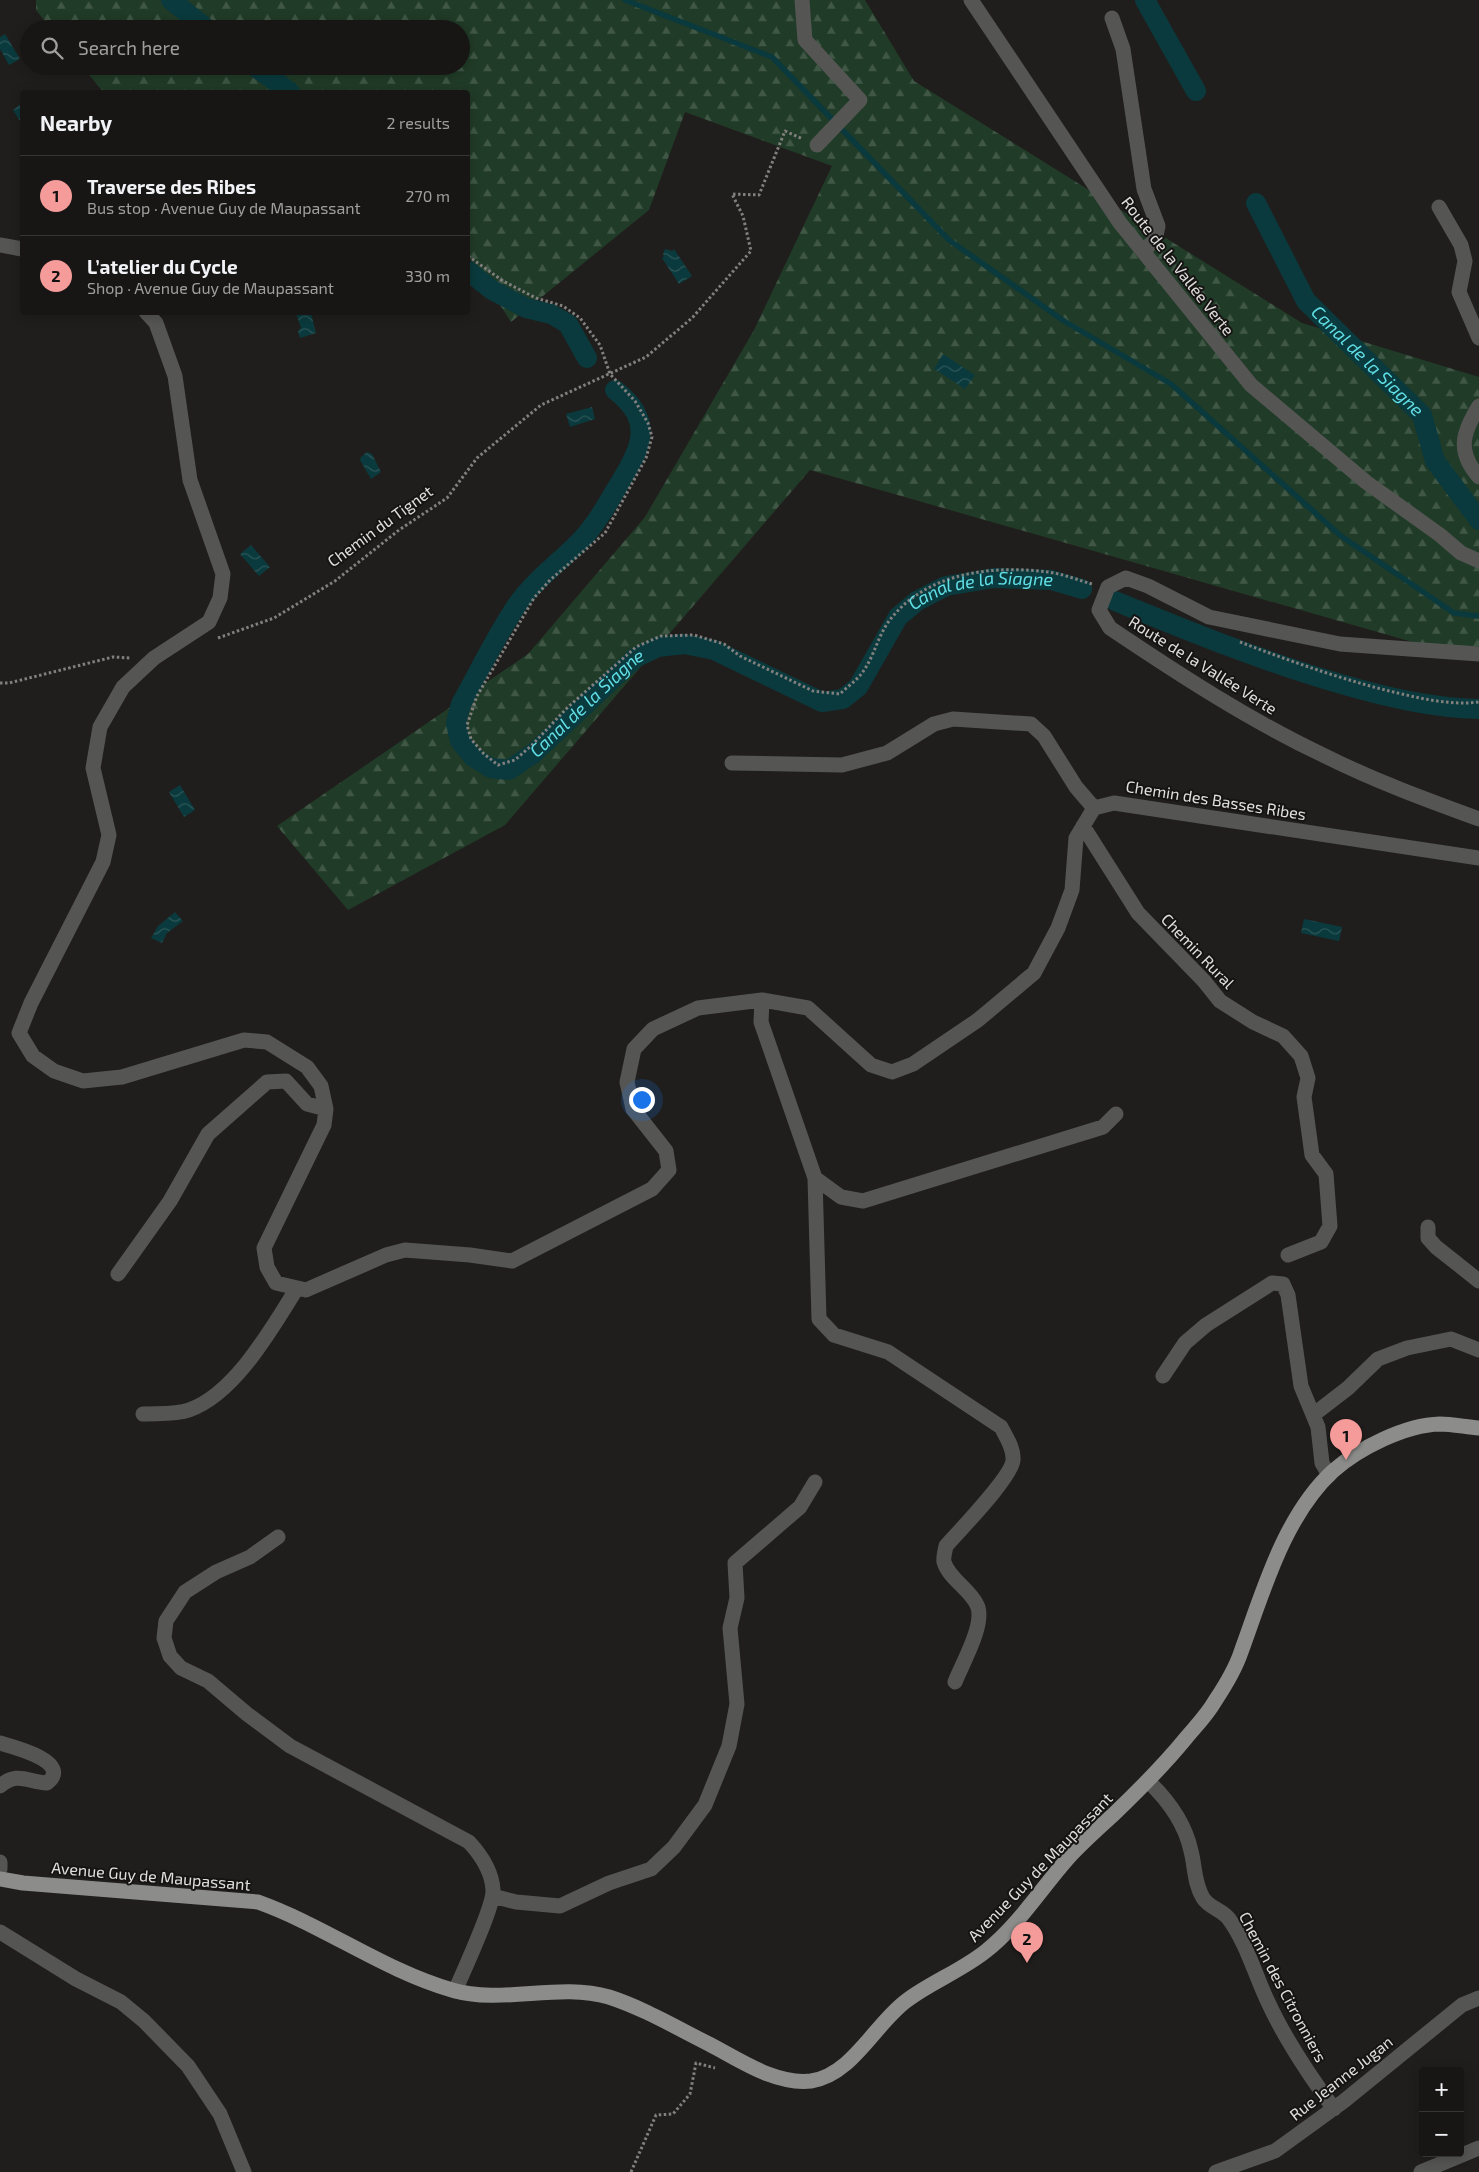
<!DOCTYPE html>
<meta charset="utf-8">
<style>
:root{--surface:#181615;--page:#252322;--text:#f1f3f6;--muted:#9f9fa0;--line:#363534;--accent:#f59b99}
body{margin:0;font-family:"Exo 2",sans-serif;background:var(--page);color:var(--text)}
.controls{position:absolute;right:15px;bottom:15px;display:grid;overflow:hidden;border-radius:5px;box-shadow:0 2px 12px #0003}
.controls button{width:45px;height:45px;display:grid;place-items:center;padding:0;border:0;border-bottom:1px solid var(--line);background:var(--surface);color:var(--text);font:25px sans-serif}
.you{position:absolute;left:641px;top:1099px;width:18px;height:18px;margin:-12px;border:4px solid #fff;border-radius:50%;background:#1a73e8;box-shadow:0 0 0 8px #1a73e833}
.badge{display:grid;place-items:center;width:32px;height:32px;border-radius:50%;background:var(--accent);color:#111;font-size:16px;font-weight:700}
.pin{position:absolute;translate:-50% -41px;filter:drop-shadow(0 1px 2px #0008)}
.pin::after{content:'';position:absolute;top:26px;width:18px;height:15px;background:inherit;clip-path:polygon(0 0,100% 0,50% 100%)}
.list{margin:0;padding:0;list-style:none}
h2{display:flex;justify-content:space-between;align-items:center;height:65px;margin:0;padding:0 20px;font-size:21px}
h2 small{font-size:16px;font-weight:400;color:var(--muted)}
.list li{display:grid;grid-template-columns:32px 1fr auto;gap:15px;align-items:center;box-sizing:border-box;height:80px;padding:0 20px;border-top:1px solid var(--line)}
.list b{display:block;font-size:19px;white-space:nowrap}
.list p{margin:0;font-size:16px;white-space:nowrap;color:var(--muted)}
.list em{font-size:16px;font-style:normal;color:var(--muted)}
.icon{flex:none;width:28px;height:28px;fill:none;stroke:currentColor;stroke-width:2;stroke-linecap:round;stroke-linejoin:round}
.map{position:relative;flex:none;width:1479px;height:2172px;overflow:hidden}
.search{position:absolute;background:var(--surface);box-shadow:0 2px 12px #0003;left:20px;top:20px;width:450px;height:55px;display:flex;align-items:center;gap:12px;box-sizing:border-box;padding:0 18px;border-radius:28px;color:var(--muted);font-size:19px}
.panel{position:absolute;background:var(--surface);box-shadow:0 2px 12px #0003;left:20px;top:90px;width:450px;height:225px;border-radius:5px}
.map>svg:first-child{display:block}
.forest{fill:url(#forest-firs)}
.water{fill:url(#water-waves)}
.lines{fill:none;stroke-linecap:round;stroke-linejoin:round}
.stream{stroke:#0a3a3d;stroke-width:5.5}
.canal{stroke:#0a3a3d;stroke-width:20}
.path{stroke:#82807f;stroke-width:3;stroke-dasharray:2.5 2.5;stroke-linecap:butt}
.minor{stroke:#555654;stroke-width:15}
.major{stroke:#8c8d8b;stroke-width:15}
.labels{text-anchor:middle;stroke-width:4;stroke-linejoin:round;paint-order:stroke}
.street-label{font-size:16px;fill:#e1dfde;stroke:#161413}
.water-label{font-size:18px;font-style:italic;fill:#60dee6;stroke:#161413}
</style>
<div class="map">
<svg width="1479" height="2172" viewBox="0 0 1479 2172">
<defs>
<pattern id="forest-firs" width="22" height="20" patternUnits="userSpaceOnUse" patternTransform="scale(1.25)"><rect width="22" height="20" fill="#203b27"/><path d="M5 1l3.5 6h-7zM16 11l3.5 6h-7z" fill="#405746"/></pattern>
<pattern id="water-waves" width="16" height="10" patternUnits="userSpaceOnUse" patternTransform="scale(1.25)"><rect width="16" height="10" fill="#0a3a3d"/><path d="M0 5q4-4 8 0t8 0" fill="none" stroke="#2d5659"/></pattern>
</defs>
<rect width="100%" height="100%" fill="#201e1c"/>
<path class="forest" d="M 36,0 L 865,0 L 914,81 L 1302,323 L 1479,377 L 1479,661 L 810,470 L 505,825 L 348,910 L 277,826 L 528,654 L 645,517 L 754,330 L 832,166 L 685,112 L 649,210 L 511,322 L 468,255 L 468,92 L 103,92 L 82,66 L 461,66 L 461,29 L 51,29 L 36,10 Z"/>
<path class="water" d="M 5,34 L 20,59 L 9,65 L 0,49 L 0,37 Z
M 22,103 L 22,124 L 13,110 Z
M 665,249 L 672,251 L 674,249 L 692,276 L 679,284 L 662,258 L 664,256 L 663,254 Z
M 296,313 L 311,313 L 316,333 L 300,338 L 298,331 L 301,328 Z
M 943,354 L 975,375 L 965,389 L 934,369 Z
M 592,407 L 595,419 L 570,427 L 566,414 Z
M 367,452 L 372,454 L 381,472 L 371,479 L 360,460 L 361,457 Z
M 251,545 L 270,567 L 259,576 L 240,554 Z
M 180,785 L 195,810 L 184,817 L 169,792 Z
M 175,912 L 183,921 L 167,933 L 162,943 L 151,938 L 158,926 Z
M 1304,919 L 1342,927 L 1339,941 L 1301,933 Z"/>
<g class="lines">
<path class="stream" d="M 625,0 L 772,57 L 949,240 L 1064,321 L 1171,384 L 1341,536 L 1454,613 L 1479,616"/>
<g class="canal">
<path d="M 171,0 L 207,29"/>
<path d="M 1145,0 L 1196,91"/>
<path d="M 254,66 L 290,92"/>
<path id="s1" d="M 1256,203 L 1306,301 L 1422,415 L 1435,461 L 1479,520"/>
<path d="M 468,271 L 492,290 L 526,308 L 551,314 L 568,324 L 587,358"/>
<path id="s2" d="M 615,390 C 658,423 639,452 615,491 C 606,507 596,524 583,538 C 562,561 535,579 517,605 C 496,636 479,672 461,704 L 456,723 L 460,741 L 473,757 L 491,768 L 509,770 L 534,753 L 635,658 L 658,647 L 684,644 L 714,650 L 822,702 L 843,699 L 858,687 L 898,617 L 917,601 L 946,586 L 994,578 L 1051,580 L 1082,589"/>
<path d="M 1115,601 C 1189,631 1264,662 1341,684 C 1386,697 1432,708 1479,709"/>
</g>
<path class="path" d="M 468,256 L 503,281 L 536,298 L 563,306 L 580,318 L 600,345 L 610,374 L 635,401 L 648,423 L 652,437 L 646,458 L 605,533 L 550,580 L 534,598 L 477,696 L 467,725 L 471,739 L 484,754 L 498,765 L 515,760 L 532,745 L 568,707 L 636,647 L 661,636 L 694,635 L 724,644 L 740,656 L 813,691 L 840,694 C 847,687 856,681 862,673 C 875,656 878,633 893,616 C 930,572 994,565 1048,572 C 1063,574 1078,580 1092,584
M 218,638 L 274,618 L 335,581 L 399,530 L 447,498 L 477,458 L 541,405 L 646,357 L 692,318 L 751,251 L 743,216 L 732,194 L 759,195 L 785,131 L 803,139
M 1240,642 C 1287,660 1335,677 1385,690 C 1415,697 1448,706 1479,702
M 0,683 L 9,683 L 113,657 L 130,658
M 631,2172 L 656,2115 L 673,2114 L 690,2094 L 696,2063 L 715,2068"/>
<path class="minor" d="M 802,0 L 805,40 L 860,100 L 817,145
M 971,0 L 1120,223 L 1251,385 L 1366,482 L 1440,535 L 1461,553 L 1479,561
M 1112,18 L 1123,49 L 1144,189 L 1158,226 L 1155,240 L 1143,251
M 1439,207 L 1461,245 L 1465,261 L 1459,292 L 1479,338
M 0,245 L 22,249
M 146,312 L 156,323 L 175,376 L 190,480 L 223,574 L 220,598 L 209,622 L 154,658 L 123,687 L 100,727 L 93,768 L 109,835 L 103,862 L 31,1003 L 19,1033 L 33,1056 L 54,1071 L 83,1081 L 122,1077 L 244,1040 L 267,1042 L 307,1067 L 321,1086 L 326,1109 L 324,1125 L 264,1248 L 267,1267 L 276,1283 L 306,1290 L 386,1255 L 405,1250 L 470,1255 L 512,1261 L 652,1189 L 669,1170 L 666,1151 L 633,1109 L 627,1082 L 634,1049 L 653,1029 L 698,1008 L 762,1000 L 808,1008 L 871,1065 L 892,1072 L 913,1064 L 978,1020 L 1034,973 L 1058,928 L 1072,890 L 1076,838 L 1094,808 L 1114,803 L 1479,858
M 1479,406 C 1463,432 1456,451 1479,477
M 1479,654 L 1340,644 L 1209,617 L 1148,586 L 1126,578 L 1108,587 L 1099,610 L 1110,628 C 1180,675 1249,720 1325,756 C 1375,781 1427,800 1479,819
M 732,763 L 842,765 L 887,753 L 934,724 L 953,719 L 1031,724 L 1044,736 L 1076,787 L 1094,808
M 1083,826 L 1138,913 L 1204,981 L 1220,1001 L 1253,1022 L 1283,1036 L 1301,1056 L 1308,1078 L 1304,1097 L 1312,1155 L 1326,1174 L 1330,1226 L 1321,1242 L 1288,1255
M 762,1000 L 761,1022 L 815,1178 L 841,1197 L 863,1201 L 1103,1127 L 1116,1114
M 815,1178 L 819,1319 L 834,1335 L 888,1352 L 1001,1427 C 1006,1437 1014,1448 1013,1460 C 1012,1477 959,1531 946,1546 C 945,1551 943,1558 944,1562 C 949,1579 970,1589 977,1605 C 986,1623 962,1664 955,1682
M 1428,1227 L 1428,1238 L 1436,1247 L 1479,1281
M 118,1274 L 170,1201 L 208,1134 L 267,1082 L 286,1081 L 307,1104 L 326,1109
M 1163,1376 L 1185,1343 L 1206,1325 L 1272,1283 L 1283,1284 L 1288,1295 L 1301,1386 L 1318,1427 L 1322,1463 L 1329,1475
M 143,1414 C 157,1413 175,1415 189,1410 C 235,1394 272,1328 297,1288
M 1313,1415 L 1348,1388 L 1378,1359 L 1407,1348 L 1451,1339 L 1479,1350
M 278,1537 L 250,1557 L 216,1572 L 185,1592 L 166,1621 L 164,1638 L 170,1656 L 181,1668 L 208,1681 L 247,1714 L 290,1746 L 469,1842 C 481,1855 492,1872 493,1890 C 494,1906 463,1972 455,1991
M 0,1743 C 14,1747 73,1762 47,1783 C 27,1782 18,1771 0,1786
M 1148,1781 C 1168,1800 1185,1823 1191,1851 C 1195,1866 1194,1883 1203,1898 C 1209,1908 1223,1910 1229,1919 C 1247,1944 1255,1975 1268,2002 C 1286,2041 1309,2075 1334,2109
M 0,1862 L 0,1869
M 493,1896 L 516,1902 L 560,1906 L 609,1883 L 651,1869 L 674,1847 L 705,1805 L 729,1746 L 737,1704 L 730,1628 L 737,1598 L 735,1563 L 800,1507 L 815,1482
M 0,1932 L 76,1979 L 121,2002 L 144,2021 L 188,2066 L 220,2114 L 244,2172
M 1216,2172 L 1275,2151 L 1344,2101 L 1462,2005 L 1479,1998
M 1421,2172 L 1479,2148"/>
<path class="major" d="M 0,1879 L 23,1883 L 258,1902 C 325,1926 383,1970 452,1990 C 503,2005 558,1982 609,1997 C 643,2008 677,2028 709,2044 C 740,2060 775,2085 811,2081 C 852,2075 875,2024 906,2001 C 931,1982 961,1971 986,1951 C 1019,1925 1042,1887 1070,1856 C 1084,1841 1100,1827 1115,1813 C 1140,1789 1164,1765 1186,1738 C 1196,1726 1207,1715 1215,1701 C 1225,1686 1235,1670 1241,1652 C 1263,1592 1284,1516 1333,1471 C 1359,1448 1405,1425 1440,1424 C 1452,1424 1466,1427 1479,1428"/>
</g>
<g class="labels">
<g class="street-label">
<text transform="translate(1178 266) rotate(52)" y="6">Route de la Vallée Verte</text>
<text transform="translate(380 526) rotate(-36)" y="6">Chemin du Tignet</text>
<text transform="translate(1203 665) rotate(32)" y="6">Route de la Vallée Verte</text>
<text transform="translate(1216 800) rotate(9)" y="6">Chemin des Basses Ribes</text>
<text transform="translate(1198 951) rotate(46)" y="6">Chemin Rural</text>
<text transform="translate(1040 1867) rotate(-46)" y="6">Avenue Guy de Maupassant</text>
<text transform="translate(151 1876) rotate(5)" y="6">Avenue Guy de Maupassant</text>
<text transform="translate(1283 1987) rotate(62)" y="6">Chemin des Citronniers</text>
<text transform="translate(1341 2078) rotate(-38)" y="6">Rue Jeanne Jugan</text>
</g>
<g class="water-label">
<text dy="6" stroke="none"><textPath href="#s1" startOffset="196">Canal de la Siagne</textPath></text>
<text dy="6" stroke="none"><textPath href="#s2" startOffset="1062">Canal de la Siagne</textPath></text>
<text dy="6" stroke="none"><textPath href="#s2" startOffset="582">Canal de la Siagne</textPath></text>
</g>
</g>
</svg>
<div class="controls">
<button>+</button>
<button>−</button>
</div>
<div class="you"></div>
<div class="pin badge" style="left:1346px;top:1460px">1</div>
<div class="pin badge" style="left:1027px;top:1963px">2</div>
<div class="search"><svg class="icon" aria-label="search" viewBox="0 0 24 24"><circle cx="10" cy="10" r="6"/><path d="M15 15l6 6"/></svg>Search here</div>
<section class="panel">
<h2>Nearby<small>2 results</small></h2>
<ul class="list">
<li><span class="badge">1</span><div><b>Traverse des Ribes</b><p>Bus stop · Avenue Guy de Maupassant</p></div><em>270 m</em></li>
<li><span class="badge">2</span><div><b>L’atelier du Cycle</b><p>Shop · Avenue Guy de Maupassant</p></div><em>330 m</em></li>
</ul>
</section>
</div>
